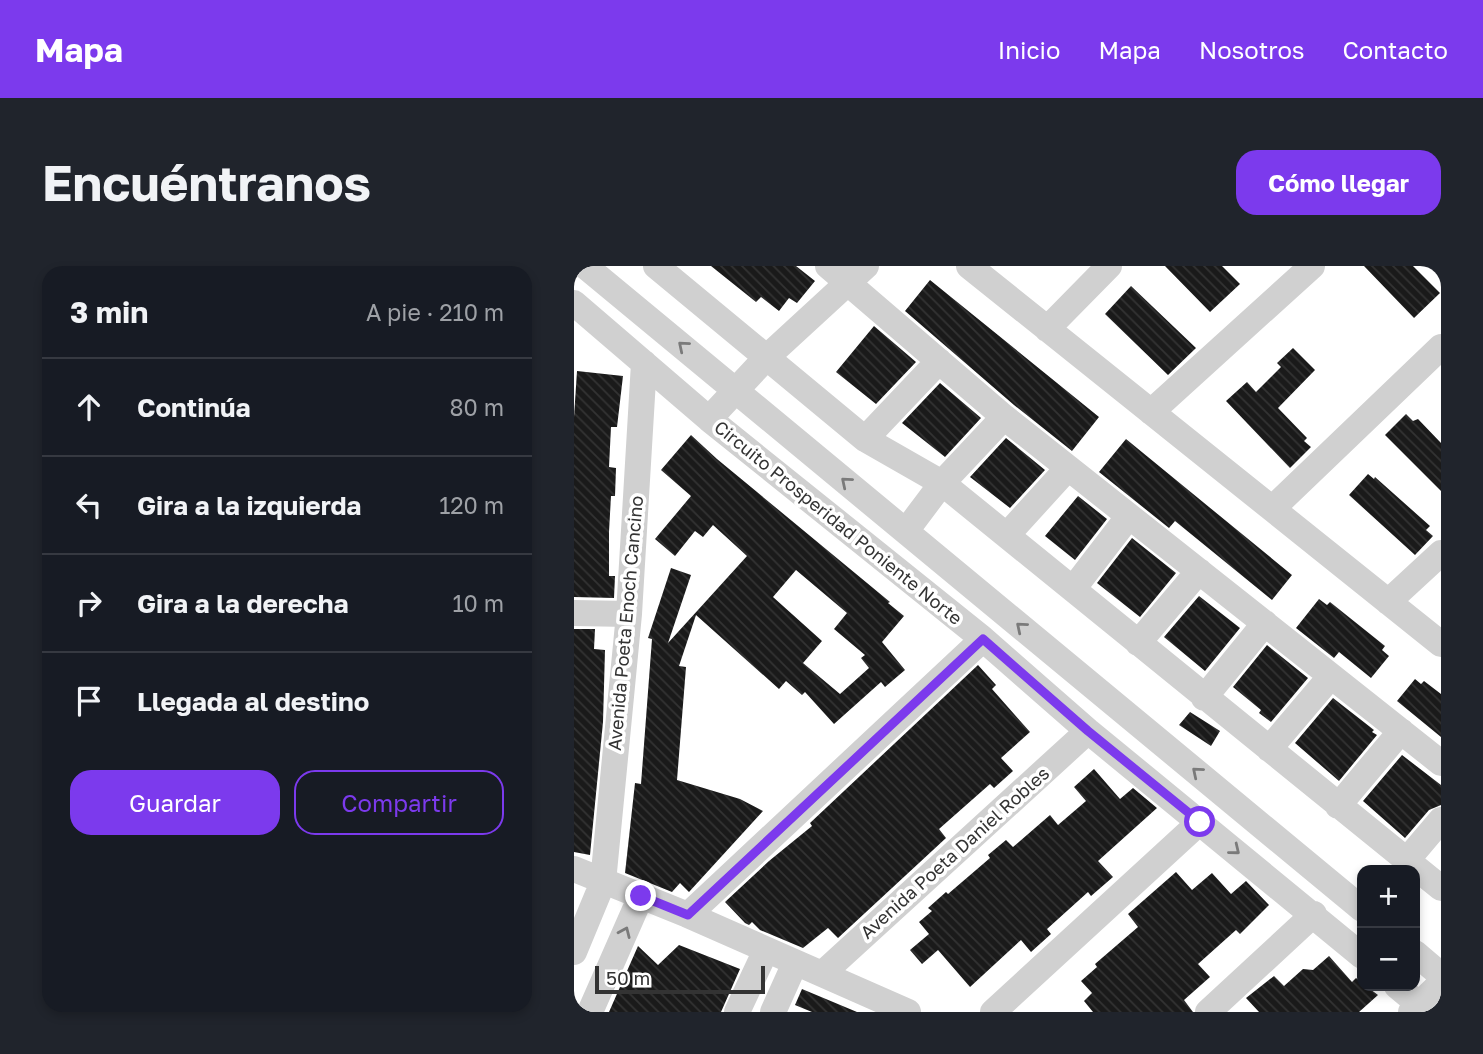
<!DOCTYPE html>
<html lang="es">
<meta charset="utf-8">
<style>
:root{--surface:#171b24;--page:#20242c;--text:#f1f3f6;--muted:#9ea1a6;--line:#363941;--accent:#7c3aed}
body{margin:0;font-family:"Golos Text",sans-serif;background:var(--page);color:var(--text)}
.controls{position:absolute;right:21px;bottom:21px;display:grid;overflow:hidden;border-radius:14px;box-shadow:0 4px 10px #0003}
.controls button{width:63px;height:63px;display:grid;place-items:center;padding:0;border:0;border-bottom:2px solid var(--line);background:var(--surface);color:var(--text);font:35px sans-serif}
.scale{position:absolute;left:21px;bottom:18px;width:170px;box-sizing:border-box;padding-left:7px;border:4px solid #333;border-top:0;font-size:19px;line-height:24px;white-space:nowrap;color:#333;-webkit-text-stroke:5px #fff;paint-order:stroke}
.stop{position:absolute;width:21px;height:21px;margin:-16px;border:5px solid #7c3aed;border-radius:50%;background:#fff}
.stop.end{background:#7c3aed;border-color:#fff;box-shadow:0 2px 7px #0008}
.list{margin:0;padding:0;list-style:none}
h2{display:flex;justify-content:space-between;align-items:center;height:91px;margin:0;padding:0 28px;font-size:30px}
h2 small{font-size:23px;font-weight:400;color:var(--muted)}
.list li{display:grid;grid-template-columns:46px 1fr auto;gap:21px;align-items:center;box-sizing:border-box;height:98px;padding:0 28px;border-top:2px solid var(--line)}
.list b{display:block;font-size:26px;white-space:nowrap}
.list em{font-size:23px;font-style:normal;color:var(--muted)}
.actions{display:flex;gap:14px;padding:21px 28px}
.actions a{flex:1;padding:16px 0;border:2px solid var(--accent);border-radius:21px;text-align:center;font-size:24px;color:var(--accent)}
.actions .main{background:var(--accent);color:#fff}
.icon{flex:none;width:38px;height:38px;fill:none;stroke:currentColor;stroke-width:2;stroke-linecap:round;stroke-linejoin:round}
.map{position:relative;flex:none;width:867px;height:746px;overflow:hidden;border-radius:21px}
header{display:flex;align-items:center;gap:42px;box-sizing:border-box;height:98px;padding:0 35px;background:var(--accent);color:#fff}
header strong{font-size:33px}
nav{display:flex;gap:38px;margin-inline-start:auto;font-size:24px}
.intro{display:flex;align-items:center;justify-content:space-between;box-sizing:border-box;height:168px;padding:0 42px}
h1{margin:0;font-size:49px}
.button{padding:18px 32px;border-radius:21px;background:var(--accent);color:#fff;font-size:24px;font-weight:700}
main{display:flex;gap:42px;padding:0 42px}
aside{flex:1;background:var(--surface);border-radius:21px;box-shadow:0 4px 10px #0003}
.map>svg:first-child{display:block}
.building{fill:url(#building-back-hatch);fill-rule:evenodd}
.lines{fill:none;stroke-linecap:round;stroke-linejoin:round}
.minor{stroke:#d0d0d0;stroke-width:26}
.oneway{stroke:#7a7a7a}
.route{stroke:#7c3aed;stroke-width:9}
.labels{text-anchor:middle;stroke-width:7;stroke-linejoin:round;paint-order:stroke}
.street-label{font-size:18px;fill:#333;stroke:#fff}
</style>
<header>
<strong>Mapa</strong>
<nav><a>Inicio</a><a>Mapa</a><a>Nosotros</a><a>Contacto</a></nav>
</header>
<div class="intro"><h1>Encuéntranos</h1><a class="button">Cómo llegar</a></div>
<main>
<aside>
<h2>3 min<small>A pie · 210 m</small></h2>
<ul class="list">
<li><svg class="icon" aria-label="ahead" viewBox="0 0 24 24"><path d="M12 20V5M6 11l6-6 6 6"/></svg><div><b>Continúa</b></div><em>80 m</em></li>
<li><svg class="icon" aria-label="left" viewBox="0 0 24 24"><path d="M17 20v-9H6M10 6l-5 5 5 5"/></svg><div><b>Gira a la izquierda</b></div><em>120 m</em></li>
<li><svg class="icon" aria-label="right" viewBox="0 0 24 24"><path d="M7 20v-9h11M14 6l5 5-5 5"/></svg><div><b>Gira a la derecha</b></div><em>10 m</em></li>
<li><svg class="icon" aria-label="arrive" viewBox="0 0 24 24"><path d="M6 21V4h12l-3 4 3 4H6"/></svg><div><b>Llegada al destino</b></div></li>
</ul>
<div class="actions"><a class="main">Guardar</a><a>Compartir</a></div>
</aside>
<div class="map">
<svg width="867" height="746" viewBox="0 0 867 746">
<defs>
<pattern id="building-back-hatch" width="6" height="6" patternUnits="userSpaceOnUse" patternTransform="scale(1.75)"><rect width="6" height="6" fill="#1a1a1a"/><path d="M-1 5l2 2M0 0l6 6M5-1l2 2" fill="none" stroke="#333"/></pattern>
</defs>
<rect width="100%" height="100%" fill="#fff"/>
<path class="building" d="M 137,0 L 222,0 L 241,15 L 223,37 L 215,32 L 205,45 L 187,31 L 182,36 Z
M 591,0 L 648,0 L 666,18 L 636,46 Z
M 790,0 L 839,0 L 866,27 L 840,52 Z
M 356,14 L 525,151 L 498,185 L 440,139 L 331,45 Z
M 557,20 L 622,82 L 594,109 L 531,48 Z
M 300,60 L 342,96 L 302,138 L 262,106 Z
M 719,82 L 741,104 L 704,142 L 733,172 L 730,175 L 737,181 L 716,202 L 652,135 L 673,116 L 682,126 L 707,101 L 703,97 Z
M 3,105 L 49,110 L 43,161 L 37,161 L 35,201 L 42,202 L 41,230 L 37,230 L 35,266 L 35,310 L 41,310 L 40,332 L 0,331 L 0,151 Z
M 366,117 L 407,152 L 371,191 L 328,157 Z
M 832,148 L 839,155 L 844,153 L 867,177 L 867,225 L 811,169 Z
M 117,169 L 143,193 L 316,336 L 314,337 L 330,350 L 308,376 L 331,404 L 311,421 L 307,416 L 260,458 L 231,426 L 228,429 L 212,415 L 205,423 L 122,349 L 105,400 L 112,401 L 103,514 L 166,533 L 189,545 L 115,626 L 106,617 L 98,626 L 51,607 L 61,517 L 67,518 L 78,373 L 74,372 L 97,302 L 117,309 L 94,377 L 173,290 L 139,259 L 129,271 L 121,265 L 101,290 L 81,273 L 117,230 L 87,204 ZM 222,304 L 273,347 L 260,363 L 291,389 L 287,392 L 295,402 L 266,428 L 229,397 L 248,375 L 199,331 Z
M 432,172 L 471,204 L 436,242 L 396,211 Z
M 552,173 L 718,309 L 698,334 L 601,255 L 595,262 L 525,206 Z
M 794,208 L 800,213 L 801,211 L 856,260 L 852,264 L 859,270 L 841,289 L 775,229 Z
M 504,230 L 533,253 L 501,294 L 471,270 Z
M 558,272 L 602,307 L 566,351 L 523,317 Z
M 625,330 L 666,362 L 631,405 L 590,371 Z
M 745,333 L 753,339 L 756,336 L 811,380 L 808,384 L 815,390 L 797,412 L 765,386 L 760,392 L 722,362 Z
M 0,363 L 21,363 L 20,383 L 31,384 L 29,456 L 16,589 L 0,586 Z
M 693,379 L 734,412 L 697,456 L 685,447 L 687,444 L 659,421 Z
M 404,399 L 422,419 L 418,423 L 456,466 L 427,492 L 439,505 L 420,522 L 416,518 L 365,563 L 372,572 L 264,672 L 254,662 L 229,682 L 186,664 L 178,656 L 175,659 L 171,657 L 151,636 L 195,595 L 238,560 L 236,557 Z
M 841,413 L 847,418 L 850,415 L 867,428 L 867,471 L 823,435 Z
M 759,432 L 800,464 L 798,466 L 803,469 L 765,515 L 721,477 Z
M 616,446 L 646,465 L 637,480 L 605,459 Z
M 828,489 L 867,519 L 867,539 L 855,544 L 831,572 L 789,535 Z
M 520,503 L 546,533 L 559,522 L 583,542 L 524,595 L 539,611 L 517,630 L 514,626 L 473,663 L 477,668 L 457,686 L 447,674 L 396,721 L 364,684 L 348,698 L 336,684 L 355,668 L 345,656 L 358,645 L 354,642 L 372,626 L 374,628 L 416,592 L 414,589 L 432,574 L 439,581 L 476,549 L 484,559 L 512,535 L 500,521 Z
M 602,606 L 618,624 L 638,607 L 657,628 L 672,615 L 695,639 L 666,668 L 662,664 L 624,698 L 636,711 L 610,734 L 619,746 L 519,746 L 510,735 L 518,727 L 507,715 L 523,701 L 521,698 L 564,661 L 554,648 Z
M 105,679 L 166,703 L 147,746 L 35,746 L 64,680 L 84,699 Z
M 755,690 L 778,716 L 782,712 L 788,717 L 788,720 L 792,720 L 804,729 L 785,746 L 685,746 L 672,732 L 700,710 L 710,720 L 729,703 L 739,704 Z
M 228,723 L 283,746 L 238,746 L 221,739 Z"/>
<g class="lines">
<path class="minor" d="M 11,0 L 788,643
M 82,0 L 291,173 L 368,217 L 867,622
M 254,0 L 430,151 L 867,497
M 395,0 L 867,378
M 0,37 L 135,153 L 409,373 L 514,465 L 788,690
M 473,63 L 535,0
M 577,146 L 738,0
M 135,153 L 193,91 L 292,0
M 291,173 L 365,95
M 699,242 L 867,81
M 332,265 L 368,217 L 430,151
M 433,269 L 494,202
M 499,323 L 555,250
M 814,336 L 867,287
M 0,347 L 55,348
M 564,377 L 625,305
M 630,432 L 691,357
M 695,483 L 757,410
M 764,540 L 827,465
M 833,594 L 867,554
M 0,603 L 114,649 L 334,746
M 114,649 L 409,373
M 0,686 L 29,616 L 55,348 L 70,97
M 841,687 L 867,709
M 248,708 L 514,465
M 823,720 L 854,746
M 16,746 L 67,630
M 163,746 L 192,684
M 199,746 L 221,697
M 419,746 L 626,556
M 634,746 L 740,648
M 837,746 L 867,717"/>
</g>
<defs><path id="oneway-chevron" d="M-2-3.5L2.5 0L-2 3.5" fill="none" stroke-width="1.6" stroke-linecap="round" stroke-linejoin="round" transform="scale(1.75)"/></defs>
<g class="oneway">
<use href="#oneway-chevron" transform="translate(109 80) rotate(-140)"/>
<use href="#oneway-chevron" transform="translate(272 216) rotate(-140)"/>
<use href="#oneway-chevron" transform="translate(447 361) rotate(-140)"/>
<use href="#oneway-chevron" transform="translate(623 506) rotate(-140)"/>
<use href="#oneway-chevron" transform="translate(661 584) rotate(39)"/>
<use href="#oneway-chevron" transform="translate(51 666) rotate(-66)"/>
</g>
<g class="lines">
<path class="route" d="M 67,630 L 114,649 L 409,373 L 514,465 L 626,556"/>
</g>
<g class="labels">
<g class="street-label">
<text transform="translate(264 257) rotate(39)" y="6">Circuito Prosperidad Poniente Norte</text>
<text transform="translate(52 357) rotate(-85)" y="6">Avenida Poeta Enoch Cancino</text>
<text transform="translate(381 587) rotate(-42)" y="6">Avenida Poeta Daniel Robles</text>
</g>
</g>
</svg>
<div class="controls">
<button>+</button>
<button>−</button>
</div>
<div class="scale">50 m</div>
<div class="stop" style="left:626px;top:556px"></div>
<div class="stop end" style="left:67px;top:630px"></div>
</div>
</main>
